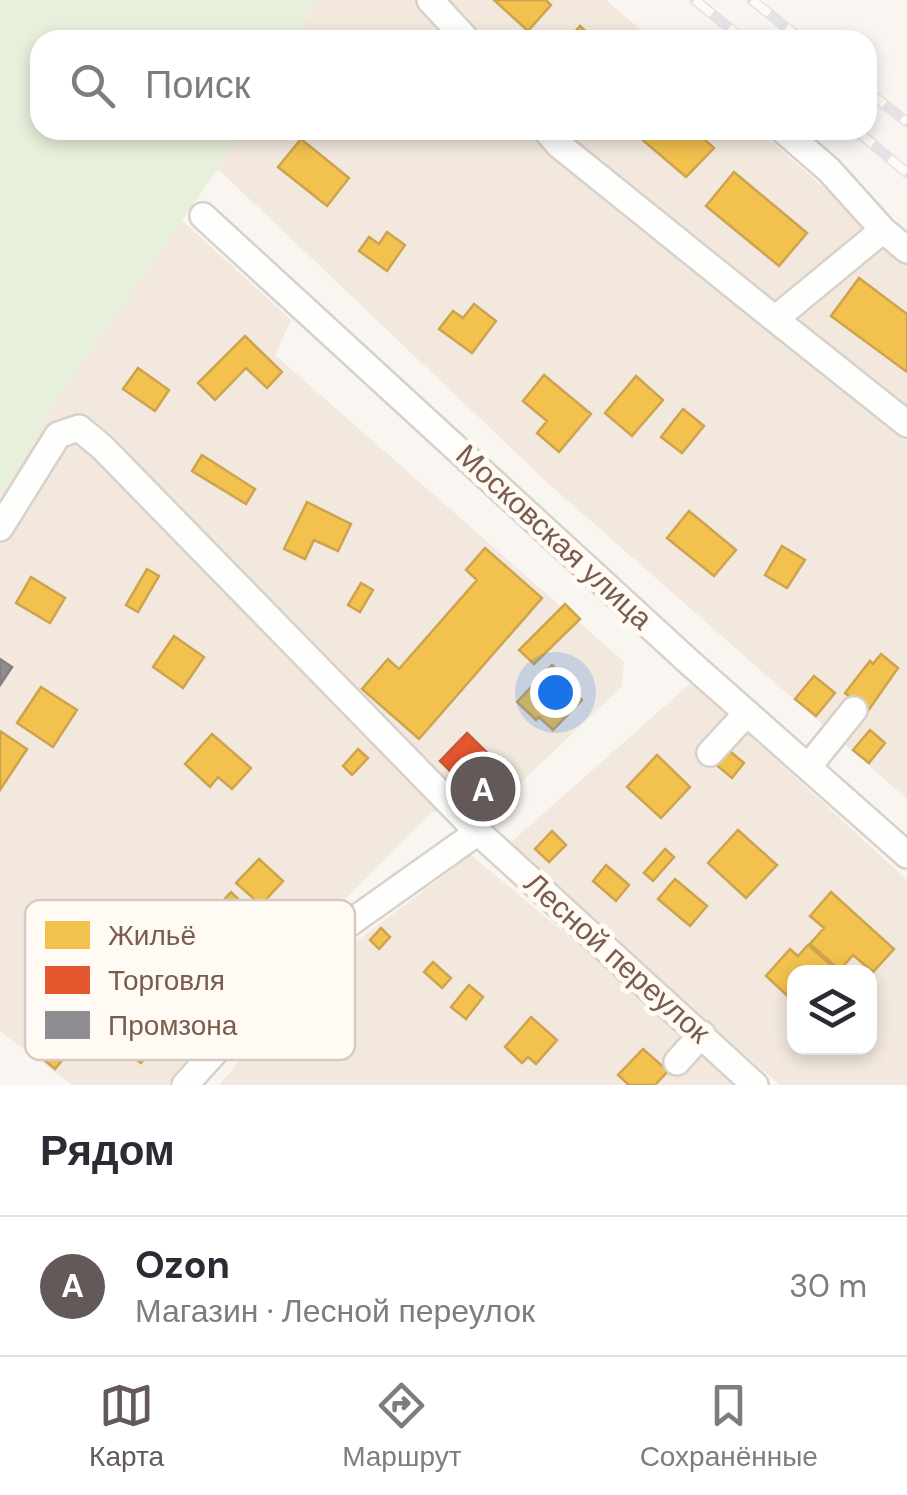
<!DOCTYPE html>
<html lang="ru">
<meta charset="utf-8">
<style>
:root{--surface:#fff;--page:#f2f2f3;--text:#2b2b33;--muted:#7c7c81;--line:#e1e1e2;--accent:#625958}
body{margin:0;font-family:"DM Sans",sans-serif;background:var(--page);color:var(--text)}
.controls{position:absolute;right:30px;bottom:30px;display:grid;overflow:hidden;border-radius:20px;box-shadow:0 5px 15px #0003}
.controls button{width:90px;height:90px;display:grid;place-items:center;padding:0;border:0;border-bottom:2px solid var(--line);background:var(--surface);color:var(--text);font:50px sans-serif}
.you{position:absolute;left:555px;top:692px;width:35px;height:35px;margin:-25px;border:8px solid #fff;border-radius:50%;background:#1a73e8;box-shadow:0 0 0 15px #1a73e833}
.badge{display:grid;place-items:center;width:65px;height:65px;border-radius:50%;background:var(--accent);color:#fff;font-size:32px;font-weight:700}
.pin{position:absolute;translate:-50% -50%;border:5px solid #fff;box-shadow:0 2px 10px #0006}
.list{margin:0;padding:0;list-style:none}
h2{display:flex;justify-content:space-between;align-items:center;height:130px;margin:0;padding:0 40px;font-size:42px}
h2 small{font-size:32px;font-weight:400;color:var(--muted)}
.list li{display:grid;grid-template-columns:65px 1fr auto;gap:30px;align-items:center;box-sizing:border-box;height:140px;padding:0 40px;border-top:2px solid var(--line)}
.list b{display:block;font-size:38px;white-space:nowrap}
.list p{margin:0;font-size:32px;white-space:nowrap;color:var(--muted)}
.list em{font-size:32px;font-style:normal;color:var(--muted)}
.icon{flex:none;width:55px;height:55px;fill:none;stroke:currentColor;stroke-width:2;stroke-linecap:round;stroke-linejoin:round}
.map{position:relative;flex:none;width:907px;height:1085px;overflow:hidden}
.search{position:absolute;background:var(--surface);box-shadow:0 5px 15px #0003;left:30px;right:30px;top:30px;height:110px;display:flex;align-items:center;gap:25px;box-sizing:border-box;padding:0 35px;border-radius:30px;color:var(--muted);font-size:38px}
.sheet{height:270px;background:var(--surface)}
nav{display:flex;justify-content:space-around;align-items:center;box-sizing:border-box;height:140px;border-top:2px solid var(--line);background:var(--surface);font-size:28px;color:var(--muted)}
nav a{display:grid;justify-items:center;gap:5px}
nav .on{color:var(--accent)}
.map>svg:first-child{display:block}
.residential{fill:#f2e8de;fill-rule:evenodd}
.green{fill:#e7f0db}
.homes{fill:#f2c14e;stroke:#cea34e;stroke-width:2.5}
.shops{fill:#e4572e;stroke:#c45837;stroke-width:2.5}
.industry{fill:#8d8d92;stroke:#877e7d;stroke-width:2.5}
.lines{fill:none;stroke-linecap:round;stroke-linejoin:round}
.minor-casing{stroke:#d7d1cb;stroke-width:30}
.minor{stroke:#fefefd;stroke-width:25}
.rail-casing{stroke:#e6e3e7;stroke-width:11}
.rail{stroke:#fffaf3;stroke-width:8;stroke-dasharray:22;stroke-linecap:butt}
.labels{text-anchor:middle;stroke-width:10;stroke-linejoin:round;paint-order:stroke}
.street-label{font-size:30px;fill:#7a5c4d;stroke:#fffaf3}
.key{fill:#fffaf3;stroke:#d7cbc1;stroke-width:2.5}
.key-label{font-size:28px;fill:#7a5c4d}
</style>
<div class="map">
<svg width="907" height="1085" viewBox="0 0 907 1085">
<rect width="100%" height="100%" fill="#f9f5f0"/>
<path class="residential" d="M 317,0 L 606,0 L 653,40 L 293,40 Z
M 240,130 L 758,130 L 907,260 L 907,799 L 550,485 L 218,169 Z
M 182,220 L 291,320 L 275,355 L 624,662 L 622,686 L 490,812 L 432,812 L 291,954 L 173,1085 L 72,1085 L 0,1031 L 0,495 L 62,391 Z
M 692,682 L 907,880 L 907,1085 L 780,1085 L 502,850 ZM 794,972 L 870,972 L 870,1048 L 794,1048 Z
M 471,855 L 714,1057 L 741,1085 L 219,1085 L 314,973 Z"/>
<path class="green" d="M 0,0 L 317,0 L 292,40 L 40,40 L 40,130 L 240,130 L 218,169 L 62,391 L 0,495 Z"/>
<path class="homes" d="M 494,0 L 546,0 L 551,5 L 528,31 Z
M 580,26 L 595,40 L 568,40 Z
M 631,130 L 694,130 L 714,148 L 686,177 Z
M 301,139 L 349,178 L 327,206 L 278,167 Z
M 734,172 L 807,233 L 779,266 L 706,206 Z
M 387,232 L 405,245 L 387,271 L 359,251 L 369,237 L 379,244 Z
M 859,278 L 907,314 L 907,372 L 831,316 Z
M 474,304 L 496,321 L 472,353 L 439,329 L 453,311 L 463,318 Z
M 245,336 L 282,372 L 267,388 L 246,368 L 215,400 L 198,383 Z
M 138,368 L 169,390 L 155,411 L 123,389 Z
M 544,375 L 591,414 L 559,452 L 537,433 L 547,421 L 523,401 Z
M 636,376 L 663,400 L 632,436 L 605,413 Z
M 683,409 L 704,426 L 682,453 L 661,437 Z
M 202,455 L 255,489 L 246,504 L 192,471 Z
M 307,502 L 351,524 L 338,551 L 314,540 L 305,559 L 284,549 Z
M 689,511 L 736,550 L 714,576 L 667,538 Z
M 782,546 L 805,560 L 787,588 L 765,575 Z
M 485,548 L 542,598 L 419,739 L 362,689 L 388,659 L 399,669 L 477,580 L 466,570 Z
M 147,569 L 159,576 L 138,612 L 126,605 Z
M 31,577 L 65,598 L 50,623 L 16,603 Z
M 361,583 L 373,590 L 360,612 L 348,605 Z
M 565,604 L 580,619 L 534,664 L 519,650 Z
M 174,636 L 204,657 L 183,688 L 153,667 Z
M 881,654 L 898,668 L 868,711 L 845,693 L 870,661 L 873,664 Z
M 552,665 L 571,683 L 568,687 L 582,700 L 553,730 L 539,717 L 536,720 L 517,702 Z
M 814,676 L 835,693 L 816,716 L 795,699 Z
M 41,687 L 77,710 L 53,747 L 17,723 Z
M 870,730 L 885,743 L 869,763 L 853,750 Z
M 0,731 L 27,749 L 0,790 Z
M 212,734 L 251,768 L 232,789 L 218,777 L 210,787 L 185,764 Z
M 358,749 L 368,758 L 352,775 L 343,766 Z
M 727,749 L 744,763 L 732,778 L 714,763 Z
M 657,755 L 690,787 L 661,818 L 627,787 Z
M 738,830 L 777,865 L 746,898 L 708,863 Z
M 552,831 L 566,845 L 549,862 L 535,849 Z
M 665,849 L 674,857 L 653,881 L 644,873 Z
M 259,859 L 283,881 L 261,905 L 236,883 Z
M 606,865 L 629,885 L 616,901 L 593,881 Z
M 675,879 L 707,906 L 690,926 L 658,899 Z
M 231,892 L 255,916 L 246,926 L 221,903 Z
M 831,892 L 894,949 L 873,972 L 853,955 L 840,970 L 810,944 L 824,928 L 810,916 Z
M 381,928 L 390,937 L 379,949 L 370,940 Z
M 808,945 L 839,972 L 794,972 L 794,1002 L 766,976 L 790,949 L 798,956 Z
M 433,962 L 451,978 L 442,988 L 424,972 Z
M 469,985 L 483,997 L 466,1019 L 451,1007 Z
M 152,1008 L 165,1018 L 148,1039 L 155,1044 L 141,1063 L 108,1038 L 118,1024 L 131,1034 Z
M 531,1017 L 557,1040 L 536,1064 L 528,1057 L 522,1063 L 505,1047 Z
M 50,1039 L 68,1053 L 55,1069 L 37,1054 Z
M 643,1049 L 668,1071 L 655,1085 L 629,1085 L 618,1075 Z"/>
<path class="shops" d="M 467,733 L 517,782 L 490,810 L 440,761 Z"/>
<path class="industry" d="M 0,659 L 12,667 L 0,685 Z"/>
<g class="lines">
<defs>
<path id="minor" d="M 430,0 L 467,40
M 546,130 L 559,145 L 775,319 L 883,230 L 907,250
M 783,130 L 829,170 L 883,230
M 203,216 L 688,661 L 907,855
M 775,319 L 907,424
M 0,528 L 58,435 L 79,428 L 102,447 L 478,832 L 755,1085
M 710,753 L 747,713
M 808,767 L 854,710
M 265,931 L 299,959
M 677,1062 L 702,1034
M 185,1085 L 299,959 L 478,832"/>
</defs>
<use href="#minor" class="minor-casing"/>
<use href="#minor" class="minor"/>
<defs>
<path id="rail" d="M 695,0 L 744,40
M 752,0 L 802,40
M 867,91 L 907,122
M 856,130 L 907,173"/>
</defs>
<use href="#rail" class="rail-casing"/>
<use href="#rail" class="rail"/>
</g>
<g class="labels">
<g class="street-label">
<text transform="translate(554 537) rotate(43)" y="10">Московская улица</text>
<text transform="translate(617 958) rotate(42)" y="10">Лесной переулок</text>
</g>
</g>
<rect x="25" y="900" width="330" height="160" rx="15" class="key"/>
<rect x="45" y="921" width="45" height="28" fill="#f2c14e"/>
<rect x="45" y="966" width="45" height="28" fill="#e4572e"/>
<rect x="45" y="1011" width="45" height="28" fill="#8d8d92"/>
<g class="key-label">
<text x="108" y="945">Жильё</text>
<text x="108" y="990">Торговля</text>
<text x="108" y="1035">Промзона</text>
</g>
</svg>
<div class="controls">
<button><svg class="icon" aria-label="layers" viewBox="0 0 24 24"><path d="M12 4l9 5-9 5-9-5zM3 14l9 5 9-5"/></svg></button>
</div>
<div class="you"></div>
<div class="pin badge" style="left:483px;top:789px">A</div>
<div class="search"><svg class="icon" aria-label="search" viewBox="0 0 24 24"><circle cx="10" cy="10" r="6"/><path d="M15 15l6 6"/></svg>Поиск</div>
</div>
<section class="sheet">
<h2>Рядом<small></small></h2>
<ul class="list">
<li><span class="badge">A</span><div><b>Ozon</b><p>Магазин · Лесной переулок</p></div><em>30 m</em></li>
</ul>
</section>
<nav>
<a class="on"><svg class="icon" aria-label="map" viewBox="0 0 24 24"><path d="M3 6l6-2 6 2 6-2v14l-6 2-6-2-6 2zM9 4v14M15 6v14"/></svg>Карта</a>
<a><svg class="icon" aria-label="directions" viewBox="0 0 24 24"><path d="M12 3l9 9-9 9-9-9zM9 14v-3h6M13 9l2 2-2 2"/></svg>Маршрут</a>
<a><svg class="icon" aria-label="saved" viewBox="0 0 24 24"><path d="M7 4h10v16l-5-4-5 4z"/></svg>Сохранённые</a>
</nav>
